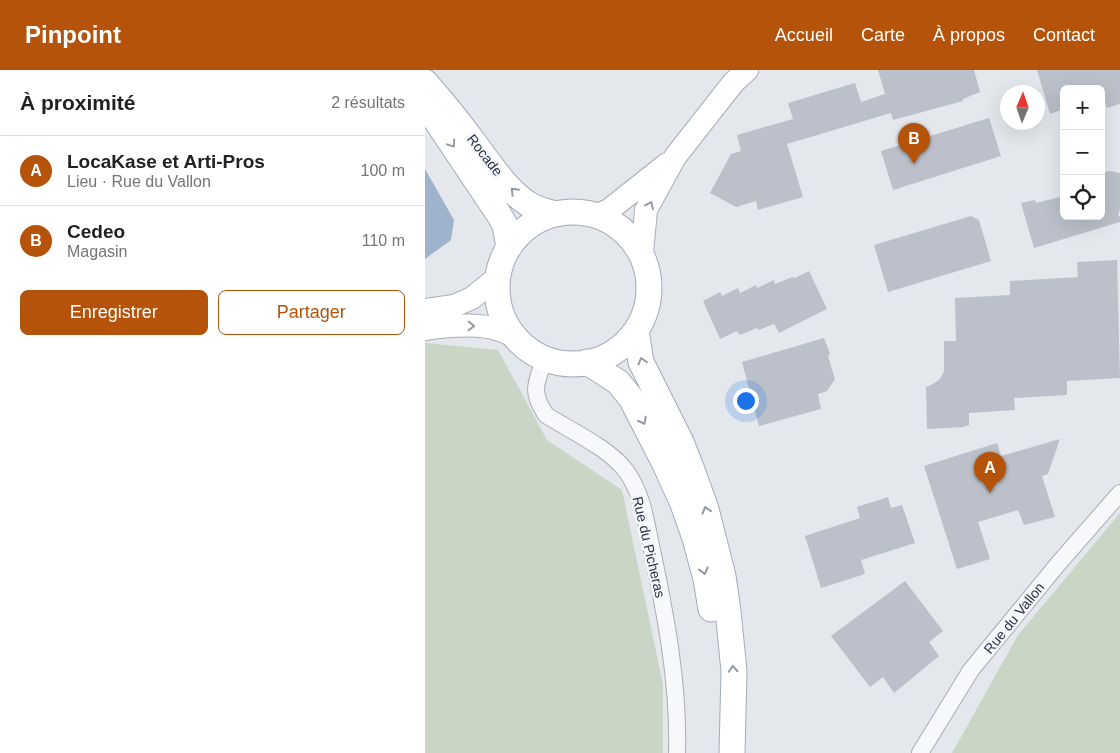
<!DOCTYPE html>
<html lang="fr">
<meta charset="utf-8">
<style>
:root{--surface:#fff;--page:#f6f6f6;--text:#202124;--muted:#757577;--line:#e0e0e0;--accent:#b45309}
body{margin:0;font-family:Helvetica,sans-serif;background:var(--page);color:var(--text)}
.controls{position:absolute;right:15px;top:15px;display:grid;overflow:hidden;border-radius:8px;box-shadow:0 5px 20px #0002}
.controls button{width:45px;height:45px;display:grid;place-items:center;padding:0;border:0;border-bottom:1px solid var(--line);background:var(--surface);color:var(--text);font:25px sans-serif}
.compass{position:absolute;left:575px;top:15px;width:45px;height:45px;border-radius:50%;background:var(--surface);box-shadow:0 5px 20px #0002;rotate:2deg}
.you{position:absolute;left:320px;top:330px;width:18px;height:18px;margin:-12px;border:4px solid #fff;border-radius:50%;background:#1a73e8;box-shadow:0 0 0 8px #1a73e833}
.badge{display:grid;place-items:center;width:32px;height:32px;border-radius:50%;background:var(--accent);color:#fff;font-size:16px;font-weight:700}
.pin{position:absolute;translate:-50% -41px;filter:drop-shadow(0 1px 2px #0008)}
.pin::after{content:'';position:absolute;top:26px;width:18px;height:15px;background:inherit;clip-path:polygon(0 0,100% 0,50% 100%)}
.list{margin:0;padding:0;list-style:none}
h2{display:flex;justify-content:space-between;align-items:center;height:65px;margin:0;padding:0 20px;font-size:21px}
h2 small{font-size:16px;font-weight:400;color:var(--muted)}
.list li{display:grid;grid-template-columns:32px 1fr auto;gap:15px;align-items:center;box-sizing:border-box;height:70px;padding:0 20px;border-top:1px solid var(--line)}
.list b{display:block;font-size:19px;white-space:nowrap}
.list p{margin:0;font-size:16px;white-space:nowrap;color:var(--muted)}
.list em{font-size:16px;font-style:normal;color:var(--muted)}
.actions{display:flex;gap:10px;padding:15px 20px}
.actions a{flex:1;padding:11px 0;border:1px solid var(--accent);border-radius:8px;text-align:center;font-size:18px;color:var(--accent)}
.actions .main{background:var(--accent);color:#fff}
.icon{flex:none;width:28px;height:28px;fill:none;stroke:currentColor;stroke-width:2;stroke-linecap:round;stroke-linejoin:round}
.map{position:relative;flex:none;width:695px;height:683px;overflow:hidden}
header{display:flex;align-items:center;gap:30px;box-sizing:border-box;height:70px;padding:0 25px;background:var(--accent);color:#fff}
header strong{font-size:24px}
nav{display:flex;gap:28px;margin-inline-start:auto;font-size:18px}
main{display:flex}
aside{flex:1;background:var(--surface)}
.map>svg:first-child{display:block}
.green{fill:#c9d6c5}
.water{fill:#9fb4cc}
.building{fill:#bbc0ca}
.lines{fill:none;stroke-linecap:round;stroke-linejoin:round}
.street-casing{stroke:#a9aeb7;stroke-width:18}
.secondary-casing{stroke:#a9aeb7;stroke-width:24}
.primary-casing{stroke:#a3abb8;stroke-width:27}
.street{stroke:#f7f8fa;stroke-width:16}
.secondary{stroke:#fff;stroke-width:22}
.primary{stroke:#fff;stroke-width:25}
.oneway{stroke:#959aa2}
.labels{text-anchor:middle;stroke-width:5;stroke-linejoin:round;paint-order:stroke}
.street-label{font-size:14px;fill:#2b3445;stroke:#f4f6f9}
</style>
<header>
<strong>Pinpoint</strong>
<nav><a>Accueil</a><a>Carte</a><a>À propos</a><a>Contact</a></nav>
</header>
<main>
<aside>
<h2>À proximité<small>2 résultats</small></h2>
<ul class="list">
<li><span class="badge">A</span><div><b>LocaKase et Arti-Pros</b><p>Lieu · Rue du Vallon</p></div><em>100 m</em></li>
<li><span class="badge">B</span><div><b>Cedeo</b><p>Magasin</p></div><em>110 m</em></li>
</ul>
<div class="actions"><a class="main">Enregistrer</a><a>Partager</a></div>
</aside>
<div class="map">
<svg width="695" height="683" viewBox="0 0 695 683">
<rect width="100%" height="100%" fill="#e4e7ec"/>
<path class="green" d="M 0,273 L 73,280 L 122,370 L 197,420 L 238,615 L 238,683 L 0,683 Z
M 695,443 L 695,683 L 527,683 L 593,565 Z"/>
<path class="water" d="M 0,99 L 29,150 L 26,170 L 0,189 Z"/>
<path class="building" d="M 453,0 L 549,0 L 555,22 L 538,29 L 538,31 L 468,50 L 466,43 L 362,74 L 378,127 L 333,140 L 331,131 L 311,137 L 285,123 L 306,84 L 316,81 L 312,65 L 368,49 L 363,33 L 430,13 L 436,32 L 460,24 Z
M 612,0 L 695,0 L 695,34 L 682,38 L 676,22 L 676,19 L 639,19 L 639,39 L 625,44 Z
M 564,48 L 576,86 L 468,120 L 456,81 Z
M 684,101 L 695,103 L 695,139 L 693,146 L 695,146 L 695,152 L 609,178 L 596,133 L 610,130 L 611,133 L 639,126 L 639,146 L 676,146 L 676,103 Z
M 546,146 L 554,150 L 566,191 L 463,222 L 449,175 Z
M 692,190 L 695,308 L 642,311 L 642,325 L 589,328 L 590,340 L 544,343 L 544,355 L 538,357 L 502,359 L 501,317 L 508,314 L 515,309 L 519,301 L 519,271 L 531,271 L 530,228 L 585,225 L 585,211 L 653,207 L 652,192 Z
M 384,201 L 402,239 L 354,263 L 349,254 L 334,260 L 332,258 L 315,265 L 312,261 L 295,269 L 278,231 L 295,222 L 297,226 L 313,218 L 315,223 L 331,215 L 332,218 L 349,210 L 350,214 L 367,207 L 370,208 Z
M 399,268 L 405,284 L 403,286 L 410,309 L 402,321 L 393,324 L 396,339 L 334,356 L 317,292 Z
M 635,369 L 623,404 L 617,406 L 630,447 L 599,455 L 593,440 L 553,452 L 565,489 L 532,499 L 499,396 L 572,373 L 576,386 Z
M 463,427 L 466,438 L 477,435 L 490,473 L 436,490 L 440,504 L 396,518 L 380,466 L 435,448 L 432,437 Z
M 480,511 L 518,561 L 504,572 L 514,586 L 469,623 L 458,607 L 445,617 L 406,566 Z"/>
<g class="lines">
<defs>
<path id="street" d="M 120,288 C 111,313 105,321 121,345 C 146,361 184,378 201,401 C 218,424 221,453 227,480 C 241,547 254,614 252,683
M 495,683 L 546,600 L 633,494 L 695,423"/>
<path id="secondary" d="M 173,145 L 184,140 L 242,94
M 217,183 L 221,140 L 250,87 L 308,13 L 322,0
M 0,240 L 29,236 L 47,228 L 73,207
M 0,259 C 21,256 43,254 63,257 C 73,258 81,263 90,266"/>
<path id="primary" d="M 0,12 C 15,29 30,47 44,66 C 62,89 80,120 105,135 C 113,140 122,142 131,144
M 0,34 L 73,143 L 80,155 L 84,177
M72 218a76 76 0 1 1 152 0a76 76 0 1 1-152 0Z
M 211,261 L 216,292 L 256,372 L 267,400 L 281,439 L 298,506 L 303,541 L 309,601 L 307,683
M 162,292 L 193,312 L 206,328 L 240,394 L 258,434 L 270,468 L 281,509 L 286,539"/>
</defs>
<use href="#street" class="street-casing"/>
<use href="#secondary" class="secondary-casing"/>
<use href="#primary" class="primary-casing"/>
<use href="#street" class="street"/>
<use href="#secondary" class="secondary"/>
<use href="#primary" class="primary"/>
</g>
<defs><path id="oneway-chevron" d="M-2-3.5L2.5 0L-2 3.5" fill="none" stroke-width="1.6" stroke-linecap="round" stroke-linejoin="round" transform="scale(1.25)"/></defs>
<g class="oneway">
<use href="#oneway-chevron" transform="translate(27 74) rotate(56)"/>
<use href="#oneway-chevron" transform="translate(89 121) rotate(-134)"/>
<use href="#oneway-chevron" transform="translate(225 135) rotate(-65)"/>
<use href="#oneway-chevron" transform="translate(46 256) rotate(2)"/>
<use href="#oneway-chevron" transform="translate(217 291) rotate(-105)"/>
<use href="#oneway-chevron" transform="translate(218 351) rotate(62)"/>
<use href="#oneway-chevron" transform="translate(281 440) rotate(-107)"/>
<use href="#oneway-chevron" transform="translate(279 501) rotate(76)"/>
<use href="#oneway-chevron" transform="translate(308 599) rotate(-93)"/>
</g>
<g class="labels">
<g class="street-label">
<text transform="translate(60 85) rotate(52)" y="5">Rocade</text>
<text transform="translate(224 477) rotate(77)" y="5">Rue du Picheras</text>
<text transform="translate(589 548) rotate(-51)" y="5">Rue du Vallon</text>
</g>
</g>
</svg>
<div class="controls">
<button>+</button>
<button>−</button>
<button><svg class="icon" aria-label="locate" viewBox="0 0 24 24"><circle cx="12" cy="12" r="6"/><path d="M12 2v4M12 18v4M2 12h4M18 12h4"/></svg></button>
</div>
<svg class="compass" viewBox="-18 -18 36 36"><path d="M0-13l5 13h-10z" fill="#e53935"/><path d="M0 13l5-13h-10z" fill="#757577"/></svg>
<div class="you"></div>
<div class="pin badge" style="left:565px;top:423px">A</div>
<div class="pin badge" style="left:489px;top:94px">B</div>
</div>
</main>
